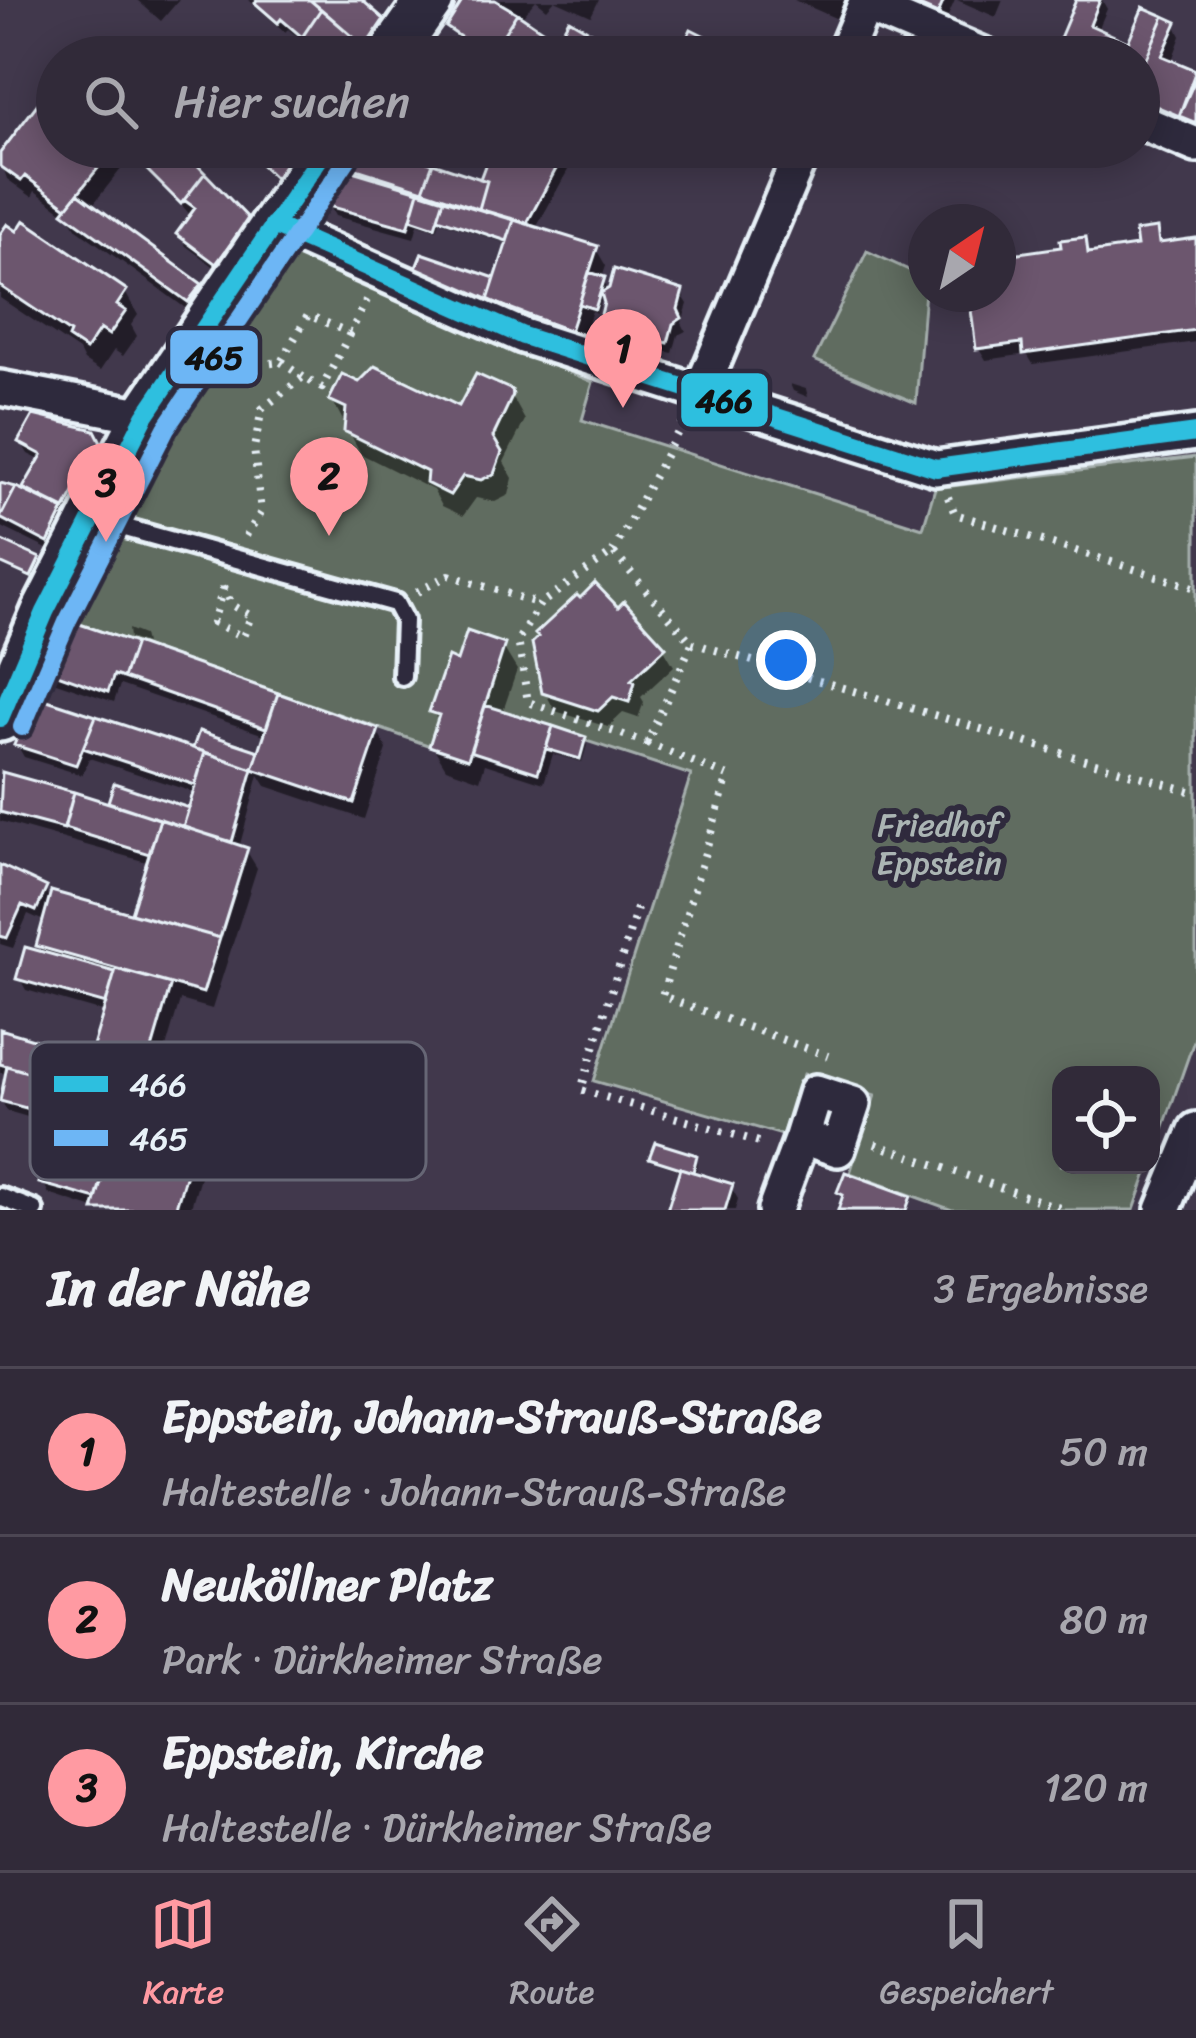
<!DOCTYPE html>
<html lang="de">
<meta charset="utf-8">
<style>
:root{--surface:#312a39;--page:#393241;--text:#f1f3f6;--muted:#a8a7ae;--line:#4c4653;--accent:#ff9aa2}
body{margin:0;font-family:Sriracha,sans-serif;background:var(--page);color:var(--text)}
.controls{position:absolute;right:36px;bottom:36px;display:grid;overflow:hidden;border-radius:24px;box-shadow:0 6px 30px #0003}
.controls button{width:108px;height:108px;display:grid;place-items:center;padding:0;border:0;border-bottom:3px solid var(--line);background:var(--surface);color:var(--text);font:60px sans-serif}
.compass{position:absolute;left:908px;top:204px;width:108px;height:108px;border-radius:50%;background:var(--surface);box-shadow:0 6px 30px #0003;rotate:35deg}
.you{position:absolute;left:786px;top:660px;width:42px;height:42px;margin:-30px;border:9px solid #fff;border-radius:50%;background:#1a73e8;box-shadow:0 0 0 18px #1a73e833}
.badge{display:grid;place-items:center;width:78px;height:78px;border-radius:50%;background:var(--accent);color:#111;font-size:39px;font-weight:700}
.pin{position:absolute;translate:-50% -99px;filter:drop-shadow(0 3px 6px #0008)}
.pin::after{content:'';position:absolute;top:63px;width:42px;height:36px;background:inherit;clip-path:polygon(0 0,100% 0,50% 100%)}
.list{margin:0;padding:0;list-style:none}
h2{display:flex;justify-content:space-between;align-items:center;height:156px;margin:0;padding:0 48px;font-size:51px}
h2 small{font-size:39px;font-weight:400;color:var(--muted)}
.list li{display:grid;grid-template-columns:78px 1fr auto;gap:36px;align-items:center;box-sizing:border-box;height:168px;padding:0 48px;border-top:3px solid var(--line)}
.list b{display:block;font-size:45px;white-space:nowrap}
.list p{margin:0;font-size:39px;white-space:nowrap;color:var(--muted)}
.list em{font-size:39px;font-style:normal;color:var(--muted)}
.icon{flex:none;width:66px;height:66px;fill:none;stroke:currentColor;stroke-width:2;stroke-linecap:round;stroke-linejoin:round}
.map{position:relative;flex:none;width:1196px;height:1210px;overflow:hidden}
.search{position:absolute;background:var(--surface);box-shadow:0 6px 30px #0003;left:36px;right:36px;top:36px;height:132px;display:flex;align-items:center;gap:30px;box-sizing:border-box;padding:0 42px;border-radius:66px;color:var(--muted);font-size:45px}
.sheet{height:660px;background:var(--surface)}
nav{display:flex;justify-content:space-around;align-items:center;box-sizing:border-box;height:168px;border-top:3px solid var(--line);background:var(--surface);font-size:33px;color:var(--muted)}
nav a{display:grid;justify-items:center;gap:6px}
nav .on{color:var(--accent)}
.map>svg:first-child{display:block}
.green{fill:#616c60;stroke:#a4aeac;stroke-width:3}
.shadow{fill:#0007}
.building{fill:#6c576e;stroke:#e8f1f8;stroke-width:3}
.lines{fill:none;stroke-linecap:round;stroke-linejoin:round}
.lane-casing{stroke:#e8f1f8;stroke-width:26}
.street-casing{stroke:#e8f1f8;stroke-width:42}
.secondary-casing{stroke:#e8f1f8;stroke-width:54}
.path{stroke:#e8f1f8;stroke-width:8;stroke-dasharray:3 9;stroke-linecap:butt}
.lane{stroke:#2f2a3d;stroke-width:16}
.street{stroke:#2f2a3d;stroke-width:33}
.secondary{stroke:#2f2a3d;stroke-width:45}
.bus-1-casing{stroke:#2f2a3d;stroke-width:27}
.bus-2-casing{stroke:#2f2a3d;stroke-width:27}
.bus-1{stroke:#2dbfdf;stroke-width:18}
.bus-2{stroke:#6db6f5;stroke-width:18}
.labels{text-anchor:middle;stroke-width:12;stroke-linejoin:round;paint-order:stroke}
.park-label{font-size:33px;fill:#abb5b4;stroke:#2f2a3d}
.key{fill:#2f2a3d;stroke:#666675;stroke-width:3}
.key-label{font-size:33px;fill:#e8f1f8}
.line-badge{stroke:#2f2a3d;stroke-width:4.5}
.pale-badge-label{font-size:33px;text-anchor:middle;font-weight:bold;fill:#111}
</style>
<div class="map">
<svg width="1196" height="1210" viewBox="0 0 1196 1210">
<rect width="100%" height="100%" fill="#41384c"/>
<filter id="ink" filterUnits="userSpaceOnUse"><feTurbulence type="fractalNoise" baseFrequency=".00833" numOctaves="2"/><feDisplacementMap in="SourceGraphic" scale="24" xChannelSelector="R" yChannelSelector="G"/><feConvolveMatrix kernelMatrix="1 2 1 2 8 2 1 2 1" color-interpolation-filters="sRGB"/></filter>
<g filter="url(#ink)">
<path class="green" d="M 867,251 L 926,278 L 916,403 L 814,360 Z
M 287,253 L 593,382 L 582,420 L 923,528 L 935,488 L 1196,457 L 1196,1035 L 1151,1163 L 1151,1075 L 1061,1075 L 1061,1165 L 1150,1165 L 1134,1210 L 952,1210 L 850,1173 L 875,1095 L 804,1074 L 782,1135 L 594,1081 L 691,775 L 485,708 L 468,759 L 68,620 L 163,451 Z"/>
<path class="shadow" d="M 137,0 L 179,0 L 161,21 Z
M 249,0 L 357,0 L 381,21 L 388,32 L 372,57 L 293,57 L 303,41 L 288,29 L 285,32 Z
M 467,0 L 599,0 L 591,16 L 555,0 L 547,9 L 536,0 L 520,19 L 560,41 L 570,23 L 627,57 L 480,57 L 456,38 L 450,27 Z
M 794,0 L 851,0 L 842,21 Z
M 900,0 L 955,0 L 945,23 L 904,6 Z
M 957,0 L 1003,0 L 996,17 Z
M 1080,0 L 1102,0 L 1107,9 L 1097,32 L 1130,46 L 1175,24 L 1181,36 L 1171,63 L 1196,74 L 1196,125 L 1188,122 L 1186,126 L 1139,106 L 1139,57 L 1055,57 Z
M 57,94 L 57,147 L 122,147 L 129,159 L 91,207 L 200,286 L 210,303 L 199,318 L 77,229 L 69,216 L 35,191 L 32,197 L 7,179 L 0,158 Z
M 169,147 L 176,147 L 254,233 L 224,274 L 186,246 L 179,234 L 192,217 L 150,169 Z
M 241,147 L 302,147 L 284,189 Z
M 368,147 L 429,147 L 434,160 L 432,166 L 482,182 L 496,147 L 527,147 L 561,159 L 568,170 L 535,230 L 596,249 L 606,266 L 602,278 L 606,285 L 597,313 L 592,311 L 580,347 L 501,318 L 494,305 L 421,274 L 418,269 L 493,281 L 496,286 L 509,244 L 440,221 L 437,230 L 418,224 L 414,238 L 335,216 L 329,205 L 359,176 L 354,167 Z
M 746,147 L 789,147 L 782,163 Z
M 1155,231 L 1162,245 L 1196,241 L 1196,342 L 1033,364 L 1027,354 L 986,360 L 979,348 L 972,294 L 998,294 L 998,259 L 1065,250 L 1084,240 L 1091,255 L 1140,249 Z
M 0,240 L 125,292 L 138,315 L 131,325 L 137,336 L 123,356 L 114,350 L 100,371 L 84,361 L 79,351 L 0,298 Z
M 611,290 L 681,293 L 688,304 L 682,323 L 686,331 L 678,335 L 673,353 L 632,345 L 629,340 L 609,334 L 602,322 Z
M 790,384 L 806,389 L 808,397 L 793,391 Z
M 359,385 L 461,410 L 510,393 L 525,420 L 504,462 L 513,478 L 509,495 L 495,502 L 476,498 L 463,516 L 442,506 L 433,490 L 361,454 L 332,400 Z
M 93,432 L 106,456 L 55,553 L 0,526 L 0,487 L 24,493 L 42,461 L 28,454 L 21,442 Z
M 0,543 L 37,560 L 40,565 L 33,580 L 0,564 Z
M 70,624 L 377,731 L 387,749 L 364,819 L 266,786 L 259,775 L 239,848 L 246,850 L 257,868 L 212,1009 L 180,1000 L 145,1120 L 129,1115 L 127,1122 L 194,1142 L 205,1160 L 190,1210 L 97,1210 L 49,1194 L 43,1182 L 59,1126 L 7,1111 L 1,1100 L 8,1074 L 0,1072 L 0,1032 L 92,1060 L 106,1013 L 26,990 L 20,979 L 45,956 L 39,946 L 46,922 L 28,914 L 13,948 L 0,944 L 0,869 L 45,890 L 51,901 L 133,916 L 150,863 L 0,821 L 0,784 L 4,775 L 116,809 L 111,802 L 190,811 L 196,793 L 89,758 L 82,775 L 24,757 L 17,745 L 36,700 L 200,754 L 196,748 L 260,755 L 267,736 L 120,685 L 114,702 L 56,682 L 50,670 Z
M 128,629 L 143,635 L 145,644 L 129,638 Z
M 503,647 L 517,670 L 502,714 L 584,740 L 587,745 L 582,762 L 553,754 L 544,783 L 485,764 L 480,780 L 446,768 L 432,745 L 439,724 L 433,712 L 459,664 Z
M 664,649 L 674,666 L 641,697 L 644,702 L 638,718 L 623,713 L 608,727 L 555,711 L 545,692 Z
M 653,1157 L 695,1158 L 698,1163 L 695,1175 L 731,1187 L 738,1199 L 735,1210 L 670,1210 L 682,1171 L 656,1162 Z"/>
<path class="building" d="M 257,0 L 310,0 L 321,9 L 302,37 L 281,19 L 278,23 L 255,3 Z
M 310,0 L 362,0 L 384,19 L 365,47 Z
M 463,0 L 495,0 L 517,13 L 489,57 L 446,27 Z
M 906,0 L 944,0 L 938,14 Z
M 1076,0 L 1100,0 L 1090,25 L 1128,42 L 1143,7 L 1164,16 L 1139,75 L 1139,57 L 1052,57 Z
M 321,9 L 365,47 L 358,57 L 289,57 Z
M 517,13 L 545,32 L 535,57 L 511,57 L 494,49 Z
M 1164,16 L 1177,22 L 1162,56 L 1196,70 L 1179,116 L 1139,99 L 1139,75 Z
M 569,19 L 633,57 L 593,57 L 582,51 L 559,37 Z
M 691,29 L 727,47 L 722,57 L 678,57 Z
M 545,32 L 582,51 L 580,57 L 535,57 Z
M 1195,80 L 1196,80 L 1196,123 L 1179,116 Z
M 51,86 L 57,90 L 57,147 L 115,147 L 67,207 L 25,176 L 21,181 L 0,166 L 0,153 Z
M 165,147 L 180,147 L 205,173 L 181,204 L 146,169 Z
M 243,147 L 299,147 L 277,180 Z
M 364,147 L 429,147 L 424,160 L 433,163 L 423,190 L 350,167 Z
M 492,147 L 540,147 L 563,156 L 527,223 L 479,209 L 487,181 L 480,179 Z
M 433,163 L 487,181 L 479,209 L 423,190 Z
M 349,170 L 419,191 L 408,228 L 325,205 Z
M 205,173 L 249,219 L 216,264 L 176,234 L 195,208 L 184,200 Z
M 419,191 L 444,199 L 435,227 L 411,219 Z
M 78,193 L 202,284 L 188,302 L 63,212 Z
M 444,199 L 514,220 L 507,241 L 438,218 Z
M 24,220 L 127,290 L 117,305 L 126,311 L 109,335 L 100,329 L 86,350 L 68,338 L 70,333 L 0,286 L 0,234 L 7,224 L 17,231 Z
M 514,220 L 598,246 L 570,331 L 488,300 Z
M 1157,228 L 1159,243 L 1196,238 L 1196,330 L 1023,354 L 1022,343 L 976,349 L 969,294 L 998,294 L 998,256 L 1061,247 L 1060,240 L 1086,237 L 1088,253 L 1137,246 L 1135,231 Z
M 422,253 L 495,278 L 488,300 L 415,270 Z
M 614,269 L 683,290 L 678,309 L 682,318 L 673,324 L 668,343 L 622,334 L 624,330 L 599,322 L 604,303 L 601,293 L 609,288 Z
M 589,272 L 605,277 L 595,309 L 579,304 Z
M 375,366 L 459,406 L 476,374 L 512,390 L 513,395 L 493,437 L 502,452 L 494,474 L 481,480 L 463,476 L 450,495 L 426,483 L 427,472 L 344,431 L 346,408 L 329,400 L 342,374 L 359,382 Z
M 33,415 L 95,430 L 101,442 L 65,509 L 23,488 L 42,455 L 18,442 Z
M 0,483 L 16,487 L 0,518 Z
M 16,487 L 64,510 L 48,543 L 0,518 Z
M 0,540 L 40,558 L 31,577 L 0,563 Z
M 595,583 L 618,607 L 624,601 L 666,647 L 631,680 L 635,682 L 629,702 L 613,697 L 598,711 L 542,693 L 532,643 L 538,637 L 535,634 L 577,595 L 580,598 Z
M 68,620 L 135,643 L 123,678 L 114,675 L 108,692 L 46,670 Z
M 467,631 L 505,644 L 468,759 L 429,746 L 439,715 L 429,712 L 448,657 L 457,661 Z
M 135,643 L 278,693 L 266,728 L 123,678 Z
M 278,693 L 379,729 L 354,803 L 253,769 Z
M 35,696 L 96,716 L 76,765 L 14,745 Z
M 485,705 L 553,726 L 538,773 L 470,751 Z
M 96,716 L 205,752 L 195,785 L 83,748 Z
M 553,726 L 586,737 L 580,759 L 546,749 Z
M 199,731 L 259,751 L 253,769 L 193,748 Z
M 205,752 L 253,769 L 232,842 L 183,827 Z
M 2,772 L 74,792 L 64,829 L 0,812 Z
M 114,783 L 189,808 L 183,827 L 108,802 Z
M 74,792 L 160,819 L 149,854 L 64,828 Z
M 160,819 L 248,848 L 220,938 L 131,913 Z
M 0,865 L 47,887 L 36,911 L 22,905 L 7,938 L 0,936 Z
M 51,891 L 220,938 L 203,993 L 36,946 Z
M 25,947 L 115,972 L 106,1004 L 16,979 Z
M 116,969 L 171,984 L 136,1104 L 81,1087 Z
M 0,1029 L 90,1056 L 81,1087 L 0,1064 Z
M 7,1066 L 68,1084 L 59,1117 L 0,1101 Z
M 68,1084 L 124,1101 L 96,1199 L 39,1183 Z
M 120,1117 L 196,1140 L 175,1210 L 93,1210 Z
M 655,1142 L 697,1155 L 693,1172 L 649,1158 Z
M 680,1168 L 733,1184 L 725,1210 L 667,1210 Z
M 845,1172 L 911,1196 L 906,1210 L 838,1210 L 843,1195 L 837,1192 Z"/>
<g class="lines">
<defs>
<path id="lane" d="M 97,520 L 395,603 L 404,620 L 402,676
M 0,1197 L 34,1210"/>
<path id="street" d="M 865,5 L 988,57
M 843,57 L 867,0
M 1139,121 L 1196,145
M 273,225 L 523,336 L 936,468 L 1196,433
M 0,388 L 145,416
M 700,393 L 804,147
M 775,1210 L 802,1137 L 838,1149 L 853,1104 L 816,1092 L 802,1137
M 1163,1210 L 1196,1130"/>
<path id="secondary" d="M 390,57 L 430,0
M 0,718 L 45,612 L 145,416 L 327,147"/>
</defs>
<use href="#lane" class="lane-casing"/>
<use href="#street" class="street-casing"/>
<use href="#secondary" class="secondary-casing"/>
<path class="path" d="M 281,362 L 303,377
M 224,365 L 229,368 L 281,362 L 308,315 L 350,333 L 367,300
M 948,497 L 955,514 L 1196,588
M 246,536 L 261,512 L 254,448 L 262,409 L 303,377 L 322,388 L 350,333
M 613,552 L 684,421
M 224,586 L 231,604 L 251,616 L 243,637 L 213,622 L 225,582
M 417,592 L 449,575 L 540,604 L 518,640 L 528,702 L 647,743 L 692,643 L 613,552 L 540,604
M 692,643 L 1196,793
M 647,743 L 728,776 L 662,996 L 828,1056
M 637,908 L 581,1090 L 766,1144
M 875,1144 L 1066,1210"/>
<use href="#lane" class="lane"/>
<use href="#street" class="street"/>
<use href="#secondary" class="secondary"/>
<defs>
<path id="bus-1" d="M 273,225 L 523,336 L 936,468 L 1196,433
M 0,718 L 45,612 L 145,416 L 327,147"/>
<path id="bus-2" d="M 22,727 L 67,622 L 166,428 L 347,160"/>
</defs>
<use href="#bus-1" class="bus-1-casing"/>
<use href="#bus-2" class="bus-2-casing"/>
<use href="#bus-1" class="bus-1"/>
<use href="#bus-2" class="bus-2"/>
</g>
</g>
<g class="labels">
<g class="park-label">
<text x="939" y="836">Friedhof<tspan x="939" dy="38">Eppstein</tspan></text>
</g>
</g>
<rect x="30" y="1042" width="396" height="138" rx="18" class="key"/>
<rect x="54" y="1076" width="54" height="16" fill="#2dbfdf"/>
<rect x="54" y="1130" width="54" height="16" fill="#6db6f5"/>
<g class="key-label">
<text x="129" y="1096">466</text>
<text x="129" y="1150">465</text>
</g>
<g class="line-badge">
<rect x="168" y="328" width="92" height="58" rx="12" fill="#6db6f5"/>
<rect x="679" y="371" width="91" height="58" rx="12" fill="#2dbfdf"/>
</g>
<g class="pale-badge-label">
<text x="214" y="369">465</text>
<text x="724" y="412">466</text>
</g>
</svg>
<div class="controls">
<button><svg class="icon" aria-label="locate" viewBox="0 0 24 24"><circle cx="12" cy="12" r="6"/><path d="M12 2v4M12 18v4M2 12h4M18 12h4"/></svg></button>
</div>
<svg class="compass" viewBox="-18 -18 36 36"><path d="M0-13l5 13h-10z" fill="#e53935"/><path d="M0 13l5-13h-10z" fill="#a8a7ae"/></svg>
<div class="you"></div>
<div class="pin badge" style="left:623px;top:408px">1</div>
<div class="pin badge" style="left:329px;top:536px">2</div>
<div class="pin badge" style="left:106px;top:542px">3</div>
<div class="search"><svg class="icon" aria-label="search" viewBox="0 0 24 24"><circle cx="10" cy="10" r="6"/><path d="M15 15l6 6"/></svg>Hier suchen</div>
</div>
<section class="sheet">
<h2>In der Nähe<small>3 Ergebnisse</small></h2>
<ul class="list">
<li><span class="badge">1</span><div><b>Eppstein, Johann-Strauß-Straße</b><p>Haltestelle · Johann-Strauß-Straße</p></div><em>50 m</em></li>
<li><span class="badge">2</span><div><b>Neuköllner Platz</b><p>Park · Dürkheimer Straße</p></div><em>80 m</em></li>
<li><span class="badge">3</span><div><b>Eppstein, Kirche</b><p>Haltestelle · Dürkheimer Straße</p></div><em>120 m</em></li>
</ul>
</section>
<nav>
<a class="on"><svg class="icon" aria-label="map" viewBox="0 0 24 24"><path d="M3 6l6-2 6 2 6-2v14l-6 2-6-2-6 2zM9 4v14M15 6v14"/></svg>Karte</a>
<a><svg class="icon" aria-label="directions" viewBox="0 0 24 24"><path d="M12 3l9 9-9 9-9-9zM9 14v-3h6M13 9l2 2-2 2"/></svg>Route</a>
<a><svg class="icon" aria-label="saved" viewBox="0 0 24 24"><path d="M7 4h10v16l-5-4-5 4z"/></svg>Gespeichert</a>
</nav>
